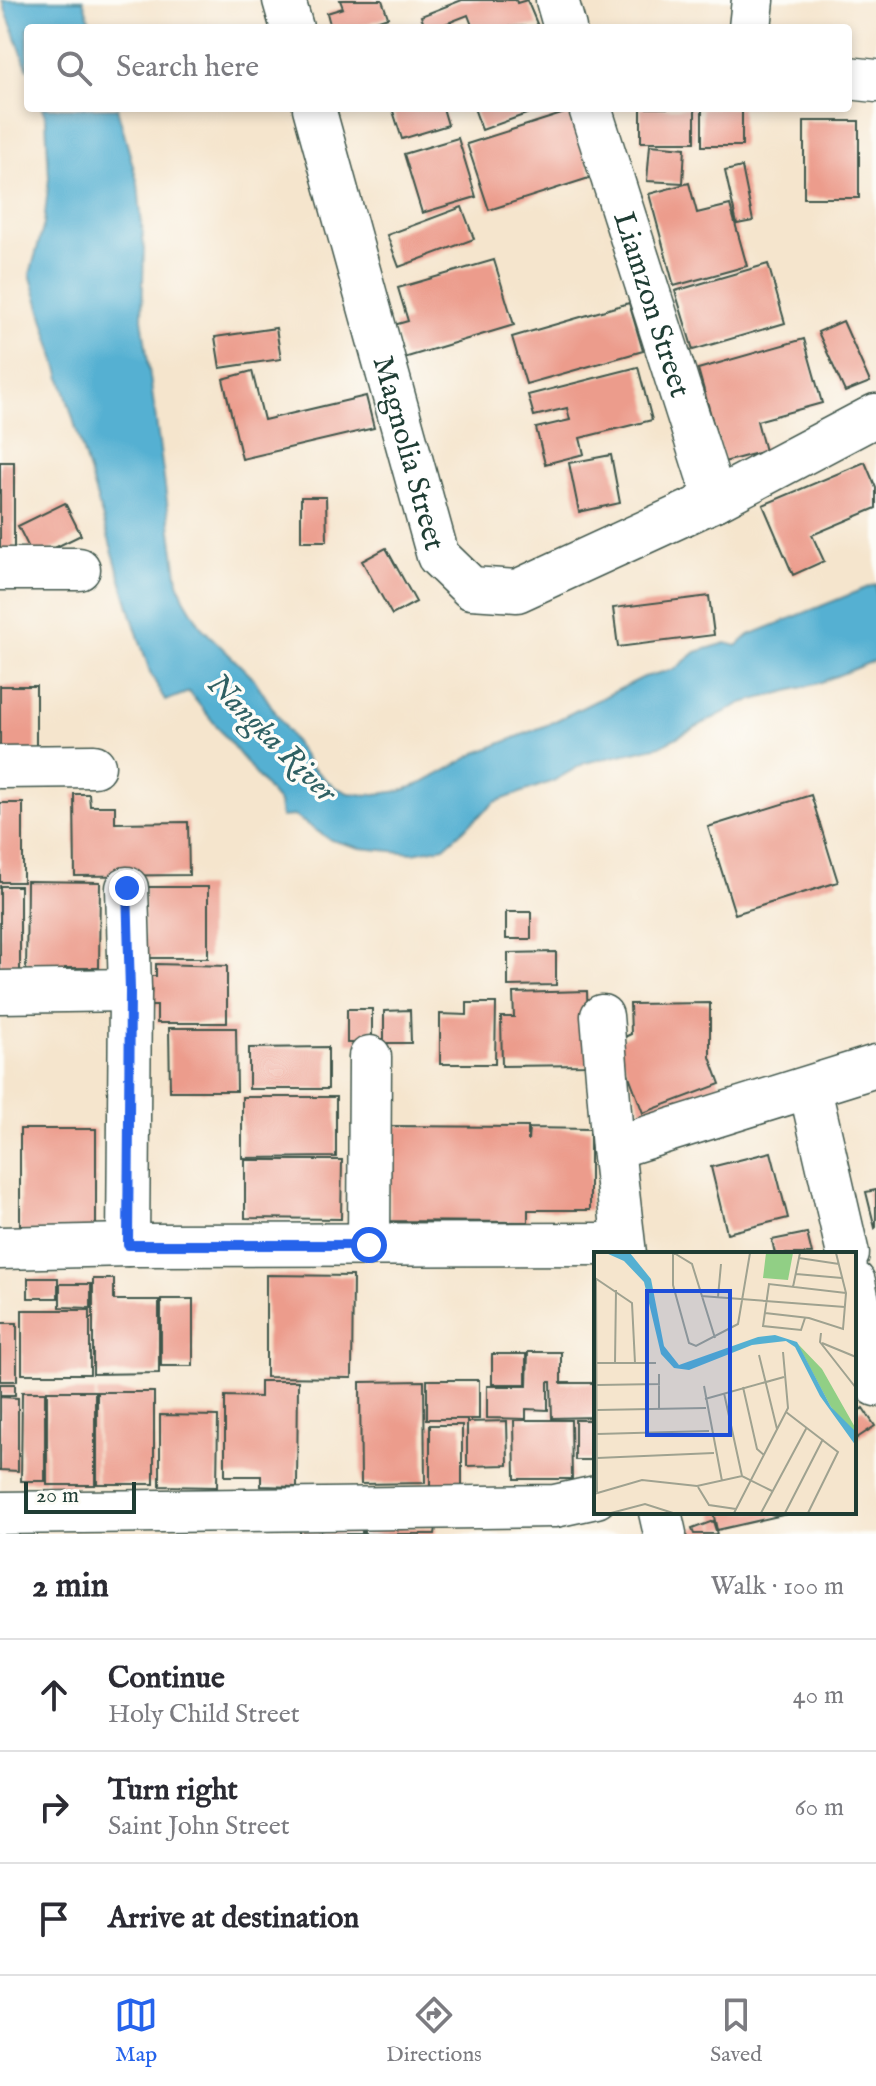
<!DOCTYPE html>
<meta charset="utf-8">
<style>
:root{--surface:#fff;--page:#f2f2f3;--text:#2b2b33;--muted:#7c7c81;--line:#e1e1e2;--accent:#2563eb}
body{margin:0;font-family:"IM FELL English",serif;background:var(--page);color:var(--text)}
.scale{position:absolute;left:24px;bottom:20px;width:112px;box-sizing:border-box;padding-left:8px;border:4px solid #1f3d34;border-top:0;font-size:22px;line-height:28px;white-space:nowrap;color:#1f3d34;-webkit-text-stroke:6px #fdfcf7;paint-order:stroke}
.stop{position:absolute;width:24px;height:24px;margin:-18px;border:6px solid #2563eb;border-radius:50%;background:#fff}
.stop.end{background:#2563eb;border-color:#fff;box-shadow:0 2px 8px #0008}
.list{margin:0;padding:0;list-style:none}
h2{display:flex;justify-content:space-between;align-items:center;height:104px;margin:0;padding:0 32px;font-size:34px}
h2 small{font-size:26px;font-weight:400;color:var(--muted)}
.list li{display:grid;grid-template-columns:52px 1fr auto;gap:24px;align-items:center;box-sizing:border-box;height:112px;padding:0 32px;border-top:2px solid var(--line)}
.list b{display:block;font-size:30px;white-space:nowrap}
.list p{margin:0;font-size:26px;white-space:nowrap;color:var(--muted)}
.list em{font-size:26px;font-style:normal;color:var(--muted)}
.icon{flex:none;width:44px;height:44px;fill:none;stroke:currentColor;stroke-width:2;stroke-linecap:round;stroke-linejoin:round}
.map{position:relative;flex:none;width:876px;height:1534px;overflow:hidden}
.search{position:absolute;background:var(--surface);box-shadow:0 4px 12px #0003;left:24px;right:24px;top:24px;height:88px;display:flex;align-items:center;gap:20px;box-sizing:border-box;padding:0 28px;border-radius:8px;color:var(--muted);font-size:30px}
.sheet{height:440px;background:var(--surface)}
nav{display:flex;justify-content:space-around;align-items:center;box-sizing:border-box;height:112px;border-top:2px solid var(--line);background:var(--surface);font-size:22px;color:var(--muted)}
nav a{display:grid;justify-items:center;gap:4px}
nav .on{color:var(--accent)}
.map>svg:first-child{display:block}
.water{fill:#54b0d2;stroke:#3a7683;stroke-width:2}
.building{fill:#ec9c8c}
.lines{fill:none;stroke-linecap:round;stroke-linejoin:round}
.minor-casing{stroke:#3f564b;stroke-width:45}
.minor{stroke:#fff;stroke-width:42}
.route{stroke:#2563eb;stroke-width:10}
.labels{text-anchor:middle;stroke-width:7;stroke-linejoin:round;paint-order:stroke}
.street-label{font-size:30px;fill:#1f3d34;stroke:#fdfcf7}
.water-label{font-size:32px;font-style:italic;fill:#2f6063;stroke:#fdfcf7}
.inset-road{fill:none;stroke:#9fa290;stroke-width:2}
.view{fill:#1d4ed8;fill-opacity:0.15;stroke:#1d4ed8;stroke-width:4}
.inset-edge{fill:none;stroke:#1f3d34;stroke-width:4}
</style>
<div class="map">
<svg width="876" height="1534" viewBox="0 0 876 1534">
<rect width="100%" height="100%" fill="#fdfcf7"/>
<filter id="ink" filterUnits="userSpaceOnUse"><feTurbulence type="fractalNoise" baseFrequency=".0125" numOctaves="2"/><feDisplacementMap in="SourceGraphic" scale="16" xChannelSelector="R" yChannelSelector="G"/><feConvolveMatrix kernelMatrix="1 2 1 2 8 2 1 2 1" color-interpolation-filters="sRGB"/></filter>
<filter id="wash" filterUnits="userSpaceOnUse"><feTurbulence type="fractalNoise" baseFrequency=".006" numOctaves="4" result="noise"/><feDisplacementMap in="SourceGraphic" scale="32" xChannelSelector="R" yChannelSelector="G"/><feGaussianBlur stdDeviation="1.8" result="paint"/><feColorMatrix in="noise" values="0 0 0 0 0 0 0 0 0 0 0 0 0 0 0 0 0 1.4 0 .05"/><feComposite in="paint" operator="in"/></filter>
<g filter="url(#wash)">
<rect width="100%" height="100%" fill="#f5e5cd"/>
<path class="water" d="M 2,0 L 83,0 L 92,28 L 28,28 L 28,70 Z
M 42,108 L 117,108 L 138,184 L 144,248 L 142,318 L 178,582 L 184,598 L 202,628 L 254,679 L 310,766 L 333,786 L 348,793 L 367,795 L 401,791 L 425,782 L 477,753 L 547,725 L 644,677 L 675,669 L 696,652 L 726,643 L 737,646 L 749,635 L 876,584 L 876,660 L 819,683 L 742,703 L 660,746 L 585,763 L 553,781 L 495,802 L 444,847 L 413,853 L 360,848 L 331,840 L 294,816 L 281,817 L 279,803 L 189,692 L 165,701 L 150,672 L 133,620 L 30,274 L 44,224 L 49,178 L 46,118 Z"/>
<g id="blocks">
<path class="building" d="M 340,0 L 382,0 L 388,17 L 354,28 L 331,28 L 327,13 L 343,8 Z
M 462,0 L 516,0 L 517,3 L 527,0 L 538,26 L 473,28 L 468,15 L 435,28 L 425,28 L 421,16 Z
M 392,108 L 443,108 L 448,125 L 402,139 Z
M 474,108 L 543,108 L 482,130 Z
M 641,108 L 695,108 L 695,142 L 641,142 Z
M 702,108 L 742,108 L 742,146 L 702,146 Z
M 571,111 L 592,177 L 489,210 L 467,144 Z
M 804,121 L 859,121 L 859,198 L 804,198 Z
M 458,138 L 476,197 L 422,213 L 404,154 Z
M 650,145 L 685,148 L 683,183 L 647,181 Z
M 742,167 L 753,221 L 737,224 L 725,171 Z
M 689,183 L 697,213 L 730,205 L 747,266 L 674,286 L 649,194 Z
M 462,207 L 474,239 L 399,267 L 387,235 Z
M 494,260 L 514,325 L 404,358 L 394,325 L 408,321 L 398,288 Z
M 768,264 L 785,323 L 693,350 L 675,291 Z
M 629,303 L 643,351 L 526,384 L 512,337 Z
M 843,321 L 870,382 L 845,392 L 818,332 Z
M 276,328 L 281,359 L 220,368 L 215,337 Z
M 804,339 L 822,403 L 757,421 L 765,451 L 724,462 L 698,369 Z
M 638,367 L 652,420 L 580,438 L 584,454 L 545,464 L 536,428 L 570,420 L 567,408 L 534,416 L 528,395 Z
M 252,371 L 264,420 L 366,396 L 374,428 L 242,459 L 223,379 Z
M 611,455 L 620,503 L 579,512 L 569,463 Z
M 0,462 L 14,462 L 14,559 L 0,559 Z
M 865,462 L 876,488 L 876,508 L 812,535 L 824,561 L 793,575 L 763,505 Z
M 301,497 L 326,497 L 327,541 L 301,541 Z
M 65,503 L 81,535 L 34,558 L 18,526 Z
M 386,548 L 416,602 L 392,615 L 362,561 Z
M 709,596 L 714,635 L 618,647 L 613,608 Z
M 0,686 L 36,686 L 36,763 L 0,763 Z
M 74,794 L 89,794 L 90,806 L 115,806 L 115,823 L 188,822 L 189,875 L 75,876 Z
M 811,795 L 838,882 L 735,914 L 708,827 Z
M 0,803 L 23,803 L 23,882 L 0,882 Z
M 27,881 L 100,882 L 99,968 L 65,968 L 65,977 L 26,977 Z
M 0,886 L 20,886 L 20,979 L 0,979 Z
M 144,887 L 208,887 L 208,958 L 144,958 Z
M 506,912 L 531,912 L 531,939 L 506,939 Z
M 556,952 L 556,985 L 508,986 L 508,953 Z
M 156,964 L 227,966 L 227,1023 L 157,1023 L 157,1006 L 136,1006 L 136,976 L 156,976 Z
M 587,991 L 589,1065 L 502,1066 L 501,1017 L 514,1017 L 513,993 Z
M 467,1003 L 496,1003 L 495,1064 L 440,1064 L 440,1014 L 467,1015 Z
M 710,1003 L 710,1057 L 720,1084 L 643,1113 L 616,1041 L 631,1034 L 630,1004 Z
M 347,1009 L 372,1009 L 372,1043 L 347,1043 Z
M 410,1010 L 411,1043 L 384,1043 L 384,1011 Z
M 169,1028 L 236,1028 L 237,1091 L 170,1091 Z
M 328,1047 L 328,1089 L 249,1089 L 249,1048 Z
M 242,1097 L 336,1097 L 336,1157 L 242,1158 Z
M 390,1126 L 528,1127 L 528,1141 L 529,1128 L 590,1129 L 590,1210 L 528,1210 L 528,1222 L 390,1221 Z
M 20,1129 L 96,1129 L 96,1232 L 20,1232 Z
M 771,1152 L 788,1218 L 727,1233 L 711,1167 Z
M 245,1160 L 342,1160 L 341,1219 L 245,1218 Z
M 876,1190 L 876,1227 L 875,1228 L 866,1192 Z
M 807,1233 L 812,1254 L 775,1254 L 772,1240 Z
M 266,1275 L 353,1276 L 352,1378 L 266,1377 Z
M 28,1278 L 58,1278 L 58,1298 L 28,1298 Z
M 93,1279 L 114,1279 L 114,1300 L 159,1300 L 159,1373 L 93,1374 Z
M 60,1284 L 91,1284 L 91,1308 L 60,1307 Z
M 161,1299 L 193,1299 L 193,1366 L 161,1366 Z
M 22,1310 L 90,1310 L 90,1374 L 22,1374 Z
M 0,1323 L 17,1323 L 17,1381 L 0,1381 Z
M 528,1352 L 561,1352 L 561,1383 L 596,1383 L 596,1417 L 552,1418 L 551,1382 L 548,1382 L 548,1410 L 526,1409 L 526,1419 L 487,1418 L 487,1386 L 527,1386 Z
M 492,1354 L 526,1354 L 526,1384 L 492,1384 Z
M 427,1380 L 479,1380 L 479,1419 L 427,1419 Z
M 260,1381 L 298,1381 L 297,1487 L 261,1486 L 261,1476 L 225,1476 L 225,1396 L 260,1397 Z
M 424,1381 L 425,1483 L 361,1484 L 360,1382 Z
M 0,1384 L 15,1384 L 15,1395 L 0,1395 Z
M 47,1391 L 95,1391 L 95,1485 L 47,1485 Z
M 22,1392 L 45,1392 L 45,1481 L 21,1481 Z
M 97,1392 L 154,1392 L 154,1484 L 97,1484 Z
M 0,1397 L 18,1398 L 18,1471 L 0,1470 Z
M 863,1408 L 875,1426 L 854,1440 L 854,1414 Z
M 160,1415 L 218,1416 L 217,1487 L 160,1486 Z
M 514,1420 L 571,1420 L 572,1479 L 515,1479 Z
M 575,1420 L 596,1420 L 596,1460 L 575,1460 Z
M 507,1421 L 508,1465 L 467,1466 L 467,1422 Z
M 430,1425 L 462,1425 L 462,1488 L 430,1489 Z
M 713,1512 L 791,1512 L 792,1513 L 717,1530 Z
M 713,1521 L 717,1534 L 694,1534 L 692,1529 Z
M 364,1527 L 436,1528 L 435,1534 L 364,1534 Z
M 300,1528 L 362,1529 L 362,1534 L 300,1534 Z"/>
</g>
</g>
<g filter="url(#ink)">
<use href="#blocks" fill-opacity="0" stroke="#3f564b" stroke-width="2"/>
<g class="lines">
<defs>
<g id="minor">
<path d="M 284,0 L 292,28"/>
<path d="M 557,0 L 565,28"/>
<path d="M 750,28 L 753,0"/>
<path d="M 848,78 L 876,81"/>
<path id="s1" d="M 314,108 L 438,556 L 471,588 L 517,591 L 715,500 L 876,415"/>
<path id="s2" d="M 590,108 L 715,500"/>
<path d="M 0,569 L 79,569"/>
<path d="M 0,767 L 94,766"/>
<path d="M 127,888 L 130,990 L 128,1245"/>
<path d="M 0,992 L 130,990"/>
<path d="M 602,1016 L 613,1148 L 625,1254"/>
<path d="M 810,1089 L 848,1254"/>
<path d="M 613,1148 L 876,1066"/>
<path d="M 369,1245 L 370,1057"/>
<path d="M 0,1248 L 128,1245 L 623,1244"/>
<path d="M 854,1282 L 876,1385"/>
<path d="M 660,1512 L 665,1534"/>
<path d="M 0,1513 L 555,1506 L 596,1497"/>
</g>
</defs>
<use href="#minor" class="minor-casing"/>
<use href="#minor" class="minor"/>
</g>
</g>
<g class="lines" filter="url(#ink)">
<path class="route" d="M 127,888 L 130,990 L 128,1245 L 369,1245"/>
</g>
<g class="labels">
<g class="street-label">
<text dy="10" stroke="none"><textPath href="#s2" startOffset="206">Liamzon Street</textPath></text>
<text dy="10" stroke="none"><textPath href="#s1" startOffset="358">Magnolia Street</textPath></text>
</g>
<g class="water-label">
<text transform="translate(273 737) rotate(45)" y="11">Nangka River</text>
</g>
</g>
<g transform="translate(594 1252)">
<rect width="262" height="262" fill="#f5e5cd"/>
<path d="M 172,1 L 199,1 L 194,28 L 169,26 ZM 203,91 L 228,117 L 262,177 L 262,186 L 237,155 Z" fill="#91cf85"/>
<path d="M 12,1 L 36,1 L 57,27 L 70,94 L 85,113 L 164,85 L 181,83 L 203,90 L 237,155 L 260,178 L 262,194 L 226,144 L 201,95 L 192,89 L 158,93 L 95,118 L 80,116 L 67,102 L 50,30 L 30,9 Z" fill="#54b0d2"/>
<path class="inset-road" d="M 79,1 L 79,33 L 95,91 L 102,94 L 144,72 L 156,1M 80,1 L 98,12 L 121,86M 205,6 L 245,12M 202,22 L 248,26M 1,26 L 38,51 L 41,111M 2,26 L 3,240M 199,35 L 206,1M 107,44 L 251,55M 124,45 L 127,12M 171,61 L 215,66 L 249,77 L 252,41 L 242,1M 211,66 L 207,78 L 169,74 L 175,32 L 252,41M 227,81 L 226,90 L 262,136M 228,91 L 262,105M 165,103 L 183,177M 2,111 L 62,111M 21,111 L 22,38M 65,122 L 65,156M 3,133 L 66,132M 110,134 L 128,229M 149,135 L 163,197 L 170,203M 130,141 L 148,224M 111,147 L 190,125M 3,158 L 112,156M 192,160 L 244,200 L 214,261M 3,182 L 115,179M 3,206 L 120,201M 104,235 L 115,253 L 142,257M 0,242 L 48,228 L 103,234 L 148,224 L 178,239M 17,261 L 51,252 L 79,261M 140,261 L 194,156 L 189,100M 167,261 L 213,175M 191,261 L 229,187"/>
<path class="view" d="M 53,39 L 136,39 L 136,183 L 53,183 Z"/>
<rect width="262" height="262" class="inset-edge"/>
</g>
</svg>
<div class="scale">20 m</div>
<div class="stop" style="left:369px;top:1245px"></div>
<div class="stop end" style="left:127px;top:888px"></div>
<div class="search"><svg class="icon" aria-label="search" viewBox="0 0 24 24"><circle cx="10" cy="10" r="6"/><path d="M15 15l6 6"/></svg>Search here</div>
</div>
<section class="sheet">
<h2>2 min<small>Walk · 100 m</small></h2>
<ul class="list">
<li><svg class="icon" aria-label="ahead" viewBox="0 0 24 24"><path d="M12 20V5M6 11l6-6 6 6"/></svg><div><b>Continue</b><p>Holy Child Street</p></div><em>40 m</em></li>
<li><svg class="icon" aria-label="right" viewBox="0 0 24 24"><path d="M7 20v-9h11M14 6l5 5-5 5"/></svg><div><b>Turn right</b><p>Saint John Street</p></div><em>60 m</em></li>
<li><svg class="icon" aria-label="arrive" viewBox="0 0 24 24"><path d="M6 21V4h12l-3 4 3 4H6"/></svg><div><b>Arrive at destination</b></div></li>
</ul>
</section>
<nav>
<a class="on"><svg class="icon" aria-label="map" viewBox="0 0 24 24"><path d="M3 6l6-2 6 2 6-2v14l-6 2-6-2-6 2zM9 4v14M15 6v14"/></svg>Map</a>
<a><svg class="icon" aria-label="directions" viewBox="0 0 24 24"><path d="M12 3l9 9-9 9-9-9zM9 14v-3h6M13 9l2 2-2 2"/></svg>Directions</a>
<a><svg class="icon" aria-label="saved" viewBox="0 0 24 24"><path d="M7 4h10v16l-5-4-5 4z"/></svg>Saved</a>
</nav>
